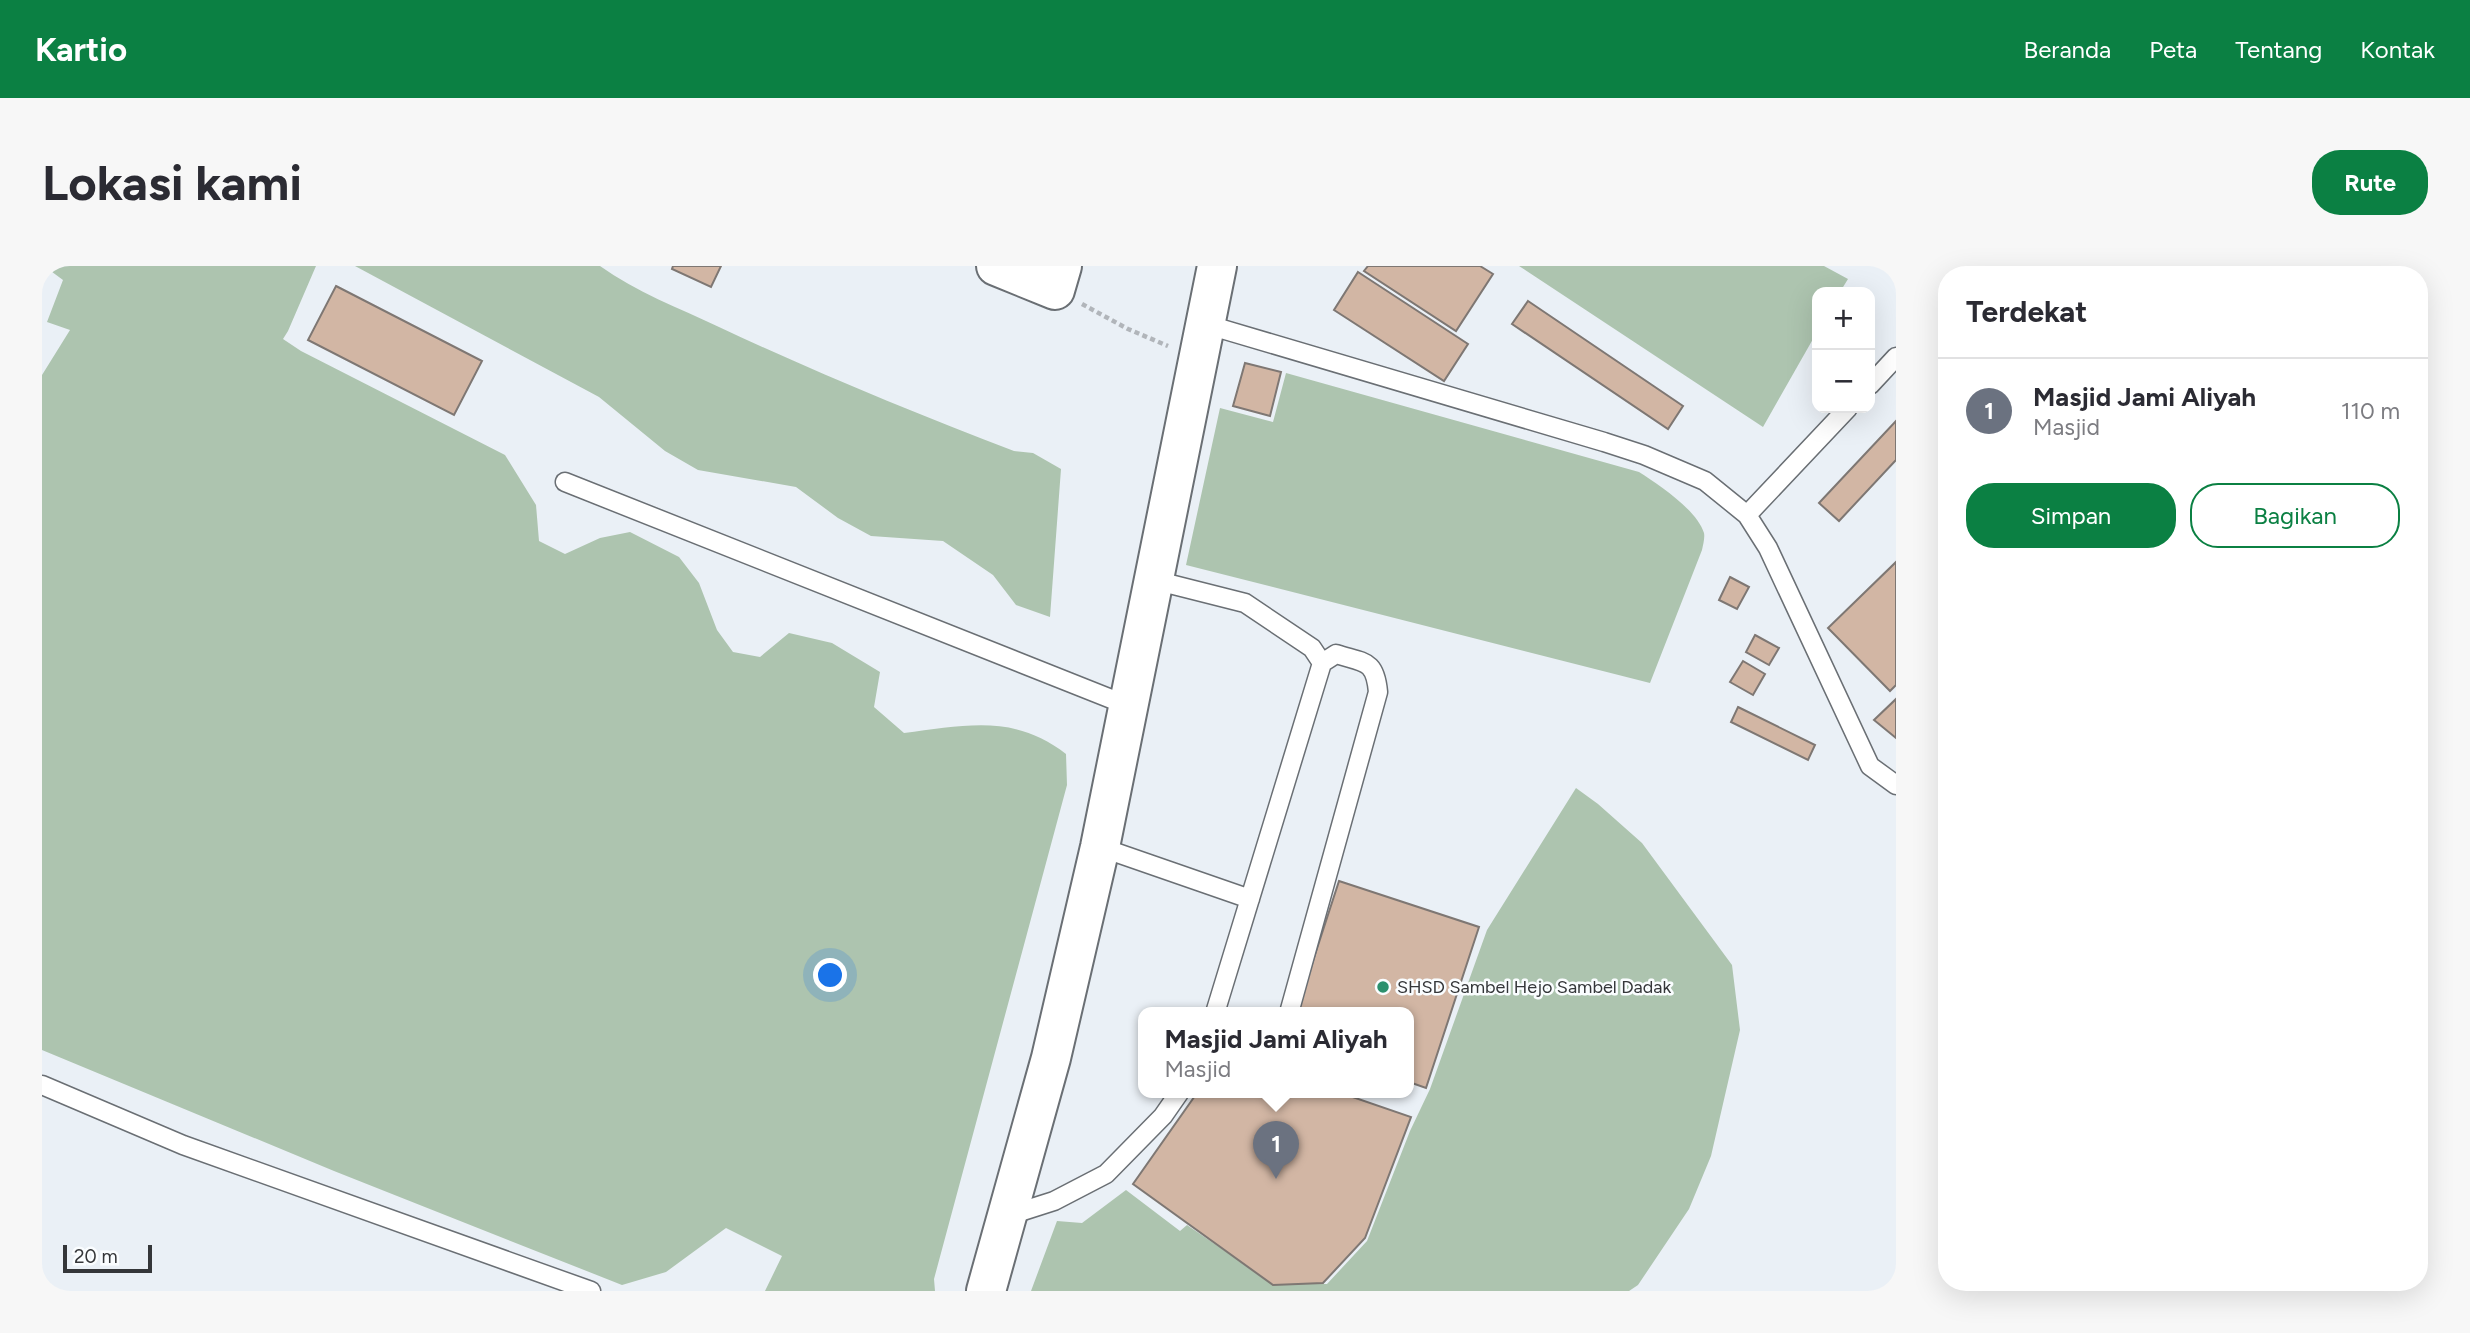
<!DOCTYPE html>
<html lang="id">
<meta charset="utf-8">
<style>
:root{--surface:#fff;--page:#f7f7f7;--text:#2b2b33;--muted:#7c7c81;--line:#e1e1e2;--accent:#0b8043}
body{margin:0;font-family:Figtree,sans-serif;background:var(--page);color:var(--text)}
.controls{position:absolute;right:21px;top:21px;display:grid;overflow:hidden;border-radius:14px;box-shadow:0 7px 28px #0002}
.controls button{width:63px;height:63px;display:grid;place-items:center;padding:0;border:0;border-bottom:2px solid var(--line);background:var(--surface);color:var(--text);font:35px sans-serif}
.scale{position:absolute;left:21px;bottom:18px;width:89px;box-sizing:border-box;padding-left:7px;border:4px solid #343639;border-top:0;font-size:19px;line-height:24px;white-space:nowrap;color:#343639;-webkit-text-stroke:5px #fafdff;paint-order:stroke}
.you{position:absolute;left:789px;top:710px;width:24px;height:24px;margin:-18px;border:5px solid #fff;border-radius:50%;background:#1a73e8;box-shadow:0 0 0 10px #1a73e833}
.badge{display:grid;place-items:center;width:46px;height:46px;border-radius:50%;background:var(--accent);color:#fff;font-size:23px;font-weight:700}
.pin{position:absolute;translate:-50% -58px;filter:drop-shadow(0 2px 4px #0008)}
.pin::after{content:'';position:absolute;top:37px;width:24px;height:21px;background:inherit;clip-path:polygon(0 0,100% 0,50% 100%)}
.popup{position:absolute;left:1096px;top:741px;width:276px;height:91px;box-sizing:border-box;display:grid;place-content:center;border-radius:14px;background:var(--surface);filter:drop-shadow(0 2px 5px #0005);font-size:23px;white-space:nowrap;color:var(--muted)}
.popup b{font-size:26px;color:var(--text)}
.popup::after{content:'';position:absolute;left:50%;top:100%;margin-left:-14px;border:14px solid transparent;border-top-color:var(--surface)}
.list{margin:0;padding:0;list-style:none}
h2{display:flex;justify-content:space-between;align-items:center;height:91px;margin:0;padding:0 28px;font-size:30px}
h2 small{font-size:23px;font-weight:400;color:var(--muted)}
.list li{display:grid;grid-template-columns:46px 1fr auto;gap:21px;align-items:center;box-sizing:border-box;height:105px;padding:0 28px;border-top:2px solid var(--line)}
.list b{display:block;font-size:26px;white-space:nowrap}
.list p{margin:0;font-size:23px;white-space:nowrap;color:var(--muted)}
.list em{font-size:23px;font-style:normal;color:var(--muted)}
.actions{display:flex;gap:14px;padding:21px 28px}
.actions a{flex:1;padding:16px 0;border:2px solid var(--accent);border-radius:28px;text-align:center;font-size:24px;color:var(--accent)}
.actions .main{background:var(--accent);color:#fff}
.map{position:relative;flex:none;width:1854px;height:1025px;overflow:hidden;border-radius:28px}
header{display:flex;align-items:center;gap:42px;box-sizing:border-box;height:98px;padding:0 35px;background:var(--accent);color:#fff}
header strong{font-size:33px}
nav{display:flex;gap:38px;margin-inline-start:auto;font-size:24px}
.intro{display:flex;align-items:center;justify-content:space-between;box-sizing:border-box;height:168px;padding:0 42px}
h1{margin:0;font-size:49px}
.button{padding:18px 32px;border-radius:28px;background:var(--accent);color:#fff;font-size:24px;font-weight:700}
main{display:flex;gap:42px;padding:0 42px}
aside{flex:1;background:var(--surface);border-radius:28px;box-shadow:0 7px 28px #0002}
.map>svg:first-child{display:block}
.green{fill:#adc4af}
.building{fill:#d2b6a4;stroke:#7e7773;stroke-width:2}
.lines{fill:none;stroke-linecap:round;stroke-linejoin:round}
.service-casing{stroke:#6a6f74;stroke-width:21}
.tertiary-casing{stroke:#6a6f74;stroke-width:42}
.primary-casing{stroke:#6a6f74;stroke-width:42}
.path{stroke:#b1b5ba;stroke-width:4.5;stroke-dasharray:5 3.5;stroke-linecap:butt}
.service{stroke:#fff;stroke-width:18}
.tertiary{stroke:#fff;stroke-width:38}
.primary{stroke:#fff;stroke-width:38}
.poi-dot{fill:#2b906d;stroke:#fafdff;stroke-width:2.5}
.labels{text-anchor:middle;stroke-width:5;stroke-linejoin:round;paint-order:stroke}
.poi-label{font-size:18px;fill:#343639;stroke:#fafdff;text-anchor:start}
</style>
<header>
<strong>Kartio</strong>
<nav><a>Beranda</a><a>Peta</a><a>Tentang</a><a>Kontak</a></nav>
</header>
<div class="intro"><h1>Lokasi kami</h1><a class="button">Rute</a></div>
<main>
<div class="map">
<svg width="1854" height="1025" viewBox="0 0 1854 1025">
<rect width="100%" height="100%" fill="#eaf0f6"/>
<path class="green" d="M 2,0 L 274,0 L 246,65 L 241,73 L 259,85 L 463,189 L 494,239 L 497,275 L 523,288 L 558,272 L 588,266 L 637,291 L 657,317 L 675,364 L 691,386 L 718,391 L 747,367 L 790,377 L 838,406 L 832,441 L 862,467 C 922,460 972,447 1024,488 L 1025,519 L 892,1013 L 893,1025 L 723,1025 L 740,990 L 684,962 L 624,1006 L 580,1019 L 292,905 L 0,784 L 0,109 L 28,64 L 5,56 L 21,14 Z
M 313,0 L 558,0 C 594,26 637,42 677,61 C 773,106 872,147 972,185 L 991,187 L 1019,203 L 1008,351 L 974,339 L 951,309 L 901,275 L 829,270 L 796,252 L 754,221 L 656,204 L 623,185 L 557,131 Z
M 1477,0 L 1782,0 L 1806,13 L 1798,26 L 1775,26 L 1775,66 L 1721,161 Z
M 1244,107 L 1597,206 C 1616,218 1655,244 1662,267 C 1663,272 1661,279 1660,284 L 1608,417 L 1144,299 L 1178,142 L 1231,156 Z
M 1534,522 L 1556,538 L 1600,577 L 1690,699 L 1698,764 L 1669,890 L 1647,943 L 1596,1019 L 1587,1025 L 989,1025 L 1015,955 L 1040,957 L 1084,924 L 1138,965 L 1145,959 L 1231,1018 L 1285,1018 L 1325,975 L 1368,865 L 1388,823 L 1445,664 Z"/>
<path class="building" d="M 631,0 L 679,0 L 669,21 L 630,3 Z
M 1326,0 L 1438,0 L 1451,8 L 1414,65 L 1322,5 Z
M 1316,6 L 1426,78 L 1402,115 L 1292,44 Z
M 294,20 L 440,95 L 412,149 L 266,74 Z
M 1486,35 L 1641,140 L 1626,163 L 1470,58 Z
M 1203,97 L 1239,106 L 1228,150 L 1191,140 Z
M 1854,155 L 1854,194 L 1797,255 L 1777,237 Z
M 1854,296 L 1854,419 L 1848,425 L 1786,362 Z
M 1688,311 L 1707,321 L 1695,343 L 1677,334 Z
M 1713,369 L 1737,382 L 1727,399 L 1704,386 Z
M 1701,395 L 1723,408 L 1711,429 L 1688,416 Z
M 1854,433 L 1854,472 L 1832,454 Z
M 1696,441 L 1773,479 L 1766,494 L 1689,456 Z
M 1297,615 L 1437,661 L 1384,822 L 1367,816 L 1367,747 L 1254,747 Z
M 1155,827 L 1299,827 L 1369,851 L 1323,972 L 1281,1017 L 1231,1019 L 1091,918 Z"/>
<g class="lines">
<defs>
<path id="service" d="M 1163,58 L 1562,176 L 1602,189 L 1663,215 L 1705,249 L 1726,282 L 1828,500 L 1854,519
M 1828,119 L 1854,91
M 523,216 L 1087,440
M 1705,249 L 1806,142
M 1112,314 L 1203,337 L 1270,382 L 1280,397
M 1058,581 L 1208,633
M 1173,747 L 1280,397 L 1294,388 C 1322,397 1333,393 1336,426 L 1247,747
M 0,819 L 141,879 L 549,1025
M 965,950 L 1012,935 L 1064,908 L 1121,850 L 1137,827"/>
<path id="tertiary" d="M 954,0 L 1013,24 L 1020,0"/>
<path id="primary" d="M 944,1025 L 1009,792 L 1058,581 L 1175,0"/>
</defs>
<use href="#service" class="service-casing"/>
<use href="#tertiary" class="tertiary-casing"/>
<use href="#primary" class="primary-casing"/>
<path class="path" d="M 1040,38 L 1086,63 L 1126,80"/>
<use href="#service" class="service"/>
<use href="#tertiary" class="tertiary"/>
<use href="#primary" class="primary"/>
</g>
<circle class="poi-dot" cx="1341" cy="721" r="7"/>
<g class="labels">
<g class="poi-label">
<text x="1355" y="727">SHSD Sambel Hejo Sambel Dadak</text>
</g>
</g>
</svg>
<div class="controls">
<button>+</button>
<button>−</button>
</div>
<div class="scale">20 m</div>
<div class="you"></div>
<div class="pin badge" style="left:1234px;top:913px;background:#6b7280">1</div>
<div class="popup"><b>Masjid Jami Aliyah</b>Masjid</div>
</div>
<aside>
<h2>Terdekat<small></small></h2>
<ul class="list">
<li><span class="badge" style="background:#6b7280">1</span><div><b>Masjid Jami Aliyah</b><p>Masjid</p></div><em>110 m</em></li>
</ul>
<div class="actions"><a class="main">Simpan</a><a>Bagikan</a></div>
</aside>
</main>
